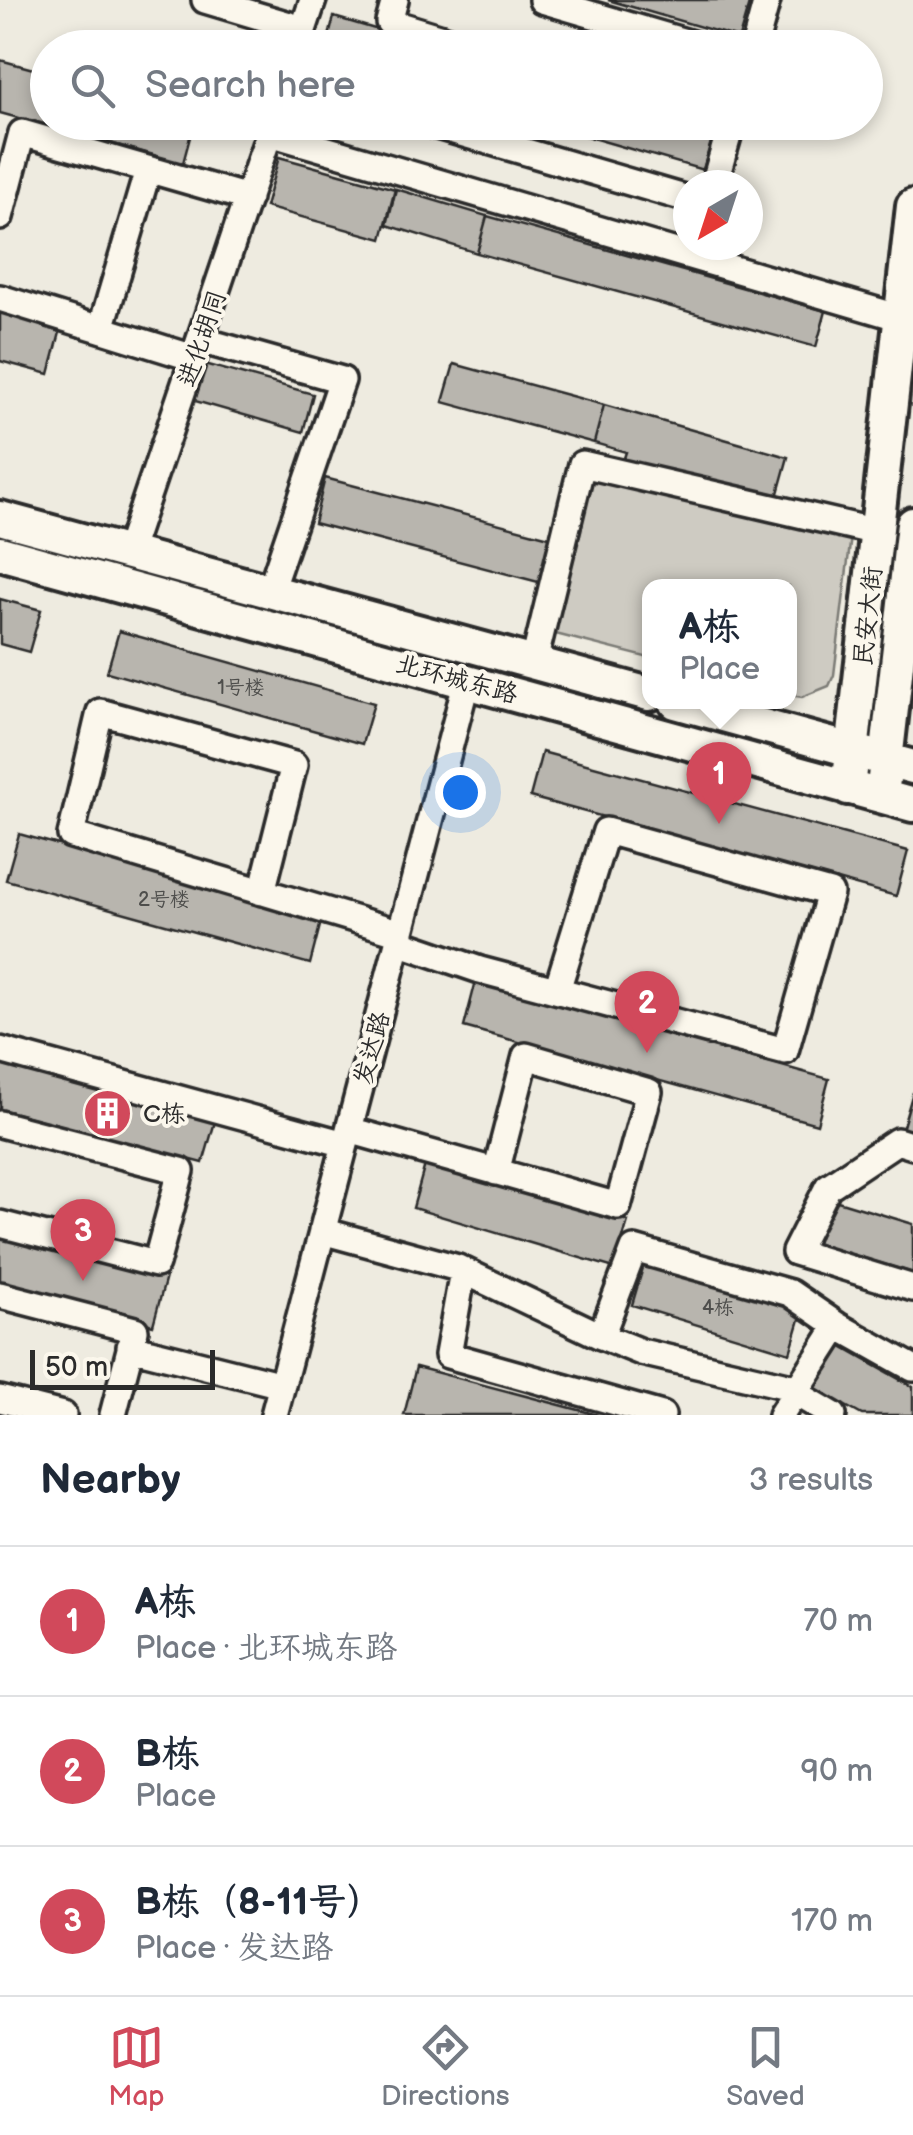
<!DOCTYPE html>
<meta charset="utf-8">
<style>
:root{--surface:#fff;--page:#f2f2f3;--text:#1f2937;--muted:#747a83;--line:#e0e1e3;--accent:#d1495b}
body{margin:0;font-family:"Balsamiq Sans","LXGW WenKai TC",sans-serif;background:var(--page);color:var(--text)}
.compass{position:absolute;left:673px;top:170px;width:90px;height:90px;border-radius:50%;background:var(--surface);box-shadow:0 5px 15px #0003;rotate:219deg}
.scale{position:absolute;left:30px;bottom:25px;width:185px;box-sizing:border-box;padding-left:10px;border:5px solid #2b2b2b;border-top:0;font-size:28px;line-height:35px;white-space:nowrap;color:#2b2b2b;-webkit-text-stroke:8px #fbf7ec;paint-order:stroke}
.you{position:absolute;left:460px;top:792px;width:35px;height:35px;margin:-25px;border:8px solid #fff;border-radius:50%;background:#1a73e8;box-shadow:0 0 0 15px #1a73e833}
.badge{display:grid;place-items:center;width:65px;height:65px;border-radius:50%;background:var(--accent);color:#fff;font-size:32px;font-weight:700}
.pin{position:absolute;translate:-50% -82px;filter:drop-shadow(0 2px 5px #0008)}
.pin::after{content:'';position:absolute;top:52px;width:35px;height:30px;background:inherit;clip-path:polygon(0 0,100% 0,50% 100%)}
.popup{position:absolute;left:642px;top:579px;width:155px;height:130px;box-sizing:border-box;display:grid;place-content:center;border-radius:20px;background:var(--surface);filter:drop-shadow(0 2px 8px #0005);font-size:32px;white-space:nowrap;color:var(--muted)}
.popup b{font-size:38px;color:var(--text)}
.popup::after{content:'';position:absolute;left:50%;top:100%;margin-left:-20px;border:20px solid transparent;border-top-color:var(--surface)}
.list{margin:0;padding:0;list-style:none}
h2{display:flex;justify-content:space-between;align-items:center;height:130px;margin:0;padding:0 40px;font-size:42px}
h2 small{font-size:32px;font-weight:400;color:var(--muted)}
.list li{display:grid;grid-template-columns:65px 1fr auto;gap:30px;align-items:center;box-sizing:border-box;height:150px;padding:0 40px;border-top:2px solid var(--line)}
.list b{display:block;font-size:38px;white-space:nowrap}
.list p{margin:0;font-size:32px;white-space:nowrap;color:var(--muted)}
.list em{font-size:32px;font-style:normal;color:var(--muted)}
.icon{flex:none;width:55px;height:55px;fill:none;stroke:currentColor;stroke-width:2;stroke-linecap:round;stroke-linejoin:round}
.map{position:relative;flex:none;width:913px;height:1415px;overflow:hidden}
.search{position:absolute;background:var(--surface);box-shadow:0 5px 15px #0003;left:30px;right:30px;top:30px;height:110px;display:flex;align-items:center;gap:25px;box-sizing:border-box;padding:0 35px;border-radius:55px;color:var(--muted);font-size:38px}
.sheet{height:580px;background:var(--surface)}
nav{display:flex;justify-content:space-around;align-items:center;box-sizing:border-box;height:140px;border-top:2px solid var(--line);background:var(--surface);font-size:28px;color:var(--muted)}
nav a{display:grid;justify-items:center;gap:5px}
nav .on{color:var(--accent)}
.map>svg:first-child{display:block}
.green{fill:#cecbc2;stroke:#7c7b76;stroke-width:2.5}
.building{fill:#b8b5ae;stroke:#2b2b2b;stroke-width:2.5}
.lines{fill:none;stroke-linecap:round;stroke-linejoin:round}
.minor-casing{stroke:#2b2b2b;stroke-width:32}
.major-casing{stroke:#2b2b2b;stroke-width:40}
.minor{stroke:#fbf7ec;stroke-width:25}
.major{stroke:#fbf7ec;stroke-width:32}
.labels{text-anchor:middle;stroke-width:8;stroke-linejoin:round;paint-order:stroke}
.number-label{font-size:20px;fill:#4e4e4c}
.street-label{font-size:25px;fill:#2b2b2b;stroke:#fbf7ec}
.poi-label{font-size:25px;fill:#2b2b2b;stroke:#fbf7ec;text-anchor:start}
</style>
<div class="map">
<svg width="913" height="1415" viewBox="0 0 913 1415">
<rect width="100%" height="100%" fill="#eeebe0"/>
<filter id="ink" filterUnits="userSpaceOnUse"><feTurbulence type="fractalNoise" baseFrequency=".01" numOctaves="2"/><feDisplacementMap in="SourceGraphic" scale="20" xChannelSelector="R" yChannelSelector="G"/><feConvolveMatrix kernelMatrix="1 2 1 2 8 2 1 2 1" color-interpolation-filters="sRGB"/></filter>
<g filter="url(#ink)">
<path class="green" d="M 588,474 L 851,536 L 834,675 L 829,686 L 802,697 L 789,695 L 789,586 L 649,586 L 649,658 L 548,632 Z"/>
<path class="building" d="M 608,0 L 750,0 L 739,38 Z
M 334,17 L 440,48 L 326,48 Z
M 0,60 L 48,73 L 48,122 L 194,122 L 183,163 L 0,113 Z
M 537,122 L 701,122 L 716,127 L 703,170 Z
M 279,157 L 395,189 L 382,239 L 265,207 Z
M 396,189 L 487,216 L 477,253 L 387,225 Z
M 487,216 L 826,311 L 816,347 L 477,253 Z
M 0,308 L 62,325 L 49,374 L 0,361 Z
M 205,364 L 313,394 L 303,432 L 195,401 Z
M 454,364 L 604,405 L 594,443 L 443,402 Z
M 604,405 L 788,457 L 775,504 L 623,461 L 626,452 L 594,443 Z
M 325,478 L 553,538 L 542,583 L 314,523 Z
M 0,599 L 41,610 L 29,652 L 0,644 Z
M 119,631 L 374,703 L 362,744 L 107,672 Z
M 542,752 L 908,851 L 896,896 L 530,797 Z
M 19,834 L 322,918 L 310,964 L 6,880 Z
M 476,981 L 829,1079 L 817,1124 L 464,1027 Z
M 0,1059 L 216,1118 L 203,1163 L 0,1109 Z
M 913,1092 L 913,1134 L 902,1130 Z
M 426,1161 L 628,1221 L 614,1268 L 413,1208 Z
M 831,1199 L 913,1224 L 913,1273 L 817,1244 Z
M 0,1233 L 166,1277 L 153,1325 L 0,1286 Z
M 645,1261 L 803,1309 L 790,1353 L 632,1305 Z
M 840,1346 L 913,1387 L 913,1415 L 862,1415 L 815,1389 Z
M 416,1367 L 598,1415 L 404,1415 Z"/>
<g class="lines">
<defs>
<path id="minor" d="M 205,0 L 303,29
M 395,0 L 389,22 L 475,48
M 542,0 L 706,48
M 297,48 L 313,0
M 754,48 L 767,0
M 423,122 L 688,199
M 270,133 L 901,318
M 714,185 L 732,122
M 0,217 L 22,133 L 248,198
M 0,298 L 194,358
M 101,329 L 148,170
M 200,340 L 342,380 L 270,591
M 128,553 L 273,122
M 534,662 L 582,464 L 877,532
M 262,892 L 294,765 L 100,712 L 71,835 L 401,933
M 398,942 L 480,970 L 785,1051 L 830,893 L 606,831 L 557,990
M 0,1050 L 345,1144
M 0,1124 L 181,1171 L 156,1264 L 0,1224
M 349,1130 L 618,1206 L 649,1092 L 526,1056 L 496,1172
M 913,1146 L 897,1141 L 828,1187 L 795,1252 L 913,1288
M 322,1231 L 458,1268 L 601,1336 L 641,1352 L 796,1388
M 463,1271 L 448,1355 L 662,1415
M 0,1295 L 135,1330 L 113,1415
M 601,1336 L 634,1249 L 790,1293 L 838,1326
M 130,1347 L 282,1385
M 794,1392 L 833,1415
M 0,1399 L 63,1415
M 274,1415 L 467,680
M 781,1415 L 838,1326 L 913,1368"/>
<path id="major" d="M 0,518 L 649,694
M 0,553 L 913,805
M 676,702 L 913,767
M 848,788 L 913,206
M 882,796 L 913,524"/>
</defs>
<use href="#minor" class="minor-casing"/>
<use href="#major" class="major-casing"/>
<use href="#minor" class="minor"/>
<use href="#major" class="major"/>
</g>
</g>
<defs>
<symbol id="building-disc" viewBox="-11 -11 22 22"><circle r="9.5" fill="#d1495b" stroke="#fbf7ec"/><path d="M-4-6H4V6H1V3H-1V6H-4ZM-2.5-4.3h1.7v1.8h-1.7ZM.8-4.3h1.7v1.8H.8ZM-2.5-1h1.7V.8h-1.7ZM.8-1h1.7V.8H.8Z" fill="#fff"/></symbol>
</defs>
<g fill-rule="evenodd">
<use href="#building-disc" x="80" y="1086" width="55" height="55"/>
</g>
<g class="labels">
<g class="number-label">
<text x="241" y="694">1号楼</text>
<text x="164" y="906">2号楼</text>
<text x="718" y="1314">4栋</text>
</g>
<g class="street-label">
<text transform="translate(201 338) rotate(-71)" y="9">进化胡同</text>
<text transform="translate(867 616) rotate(-84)" y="9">民安大街</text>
<text transform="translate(457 678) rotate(15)" y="9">北环城东路</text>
<text transform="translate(371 1048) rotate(-75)" y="9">发达路</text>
</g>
<g class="poi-label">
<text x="143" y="1122">C栋</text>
</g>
</g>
</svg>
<svg class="compass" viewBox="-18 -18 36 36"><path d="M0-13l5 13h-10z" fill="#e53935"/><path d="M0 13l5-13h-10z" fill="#747a83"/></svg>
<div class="scale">50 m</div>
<div class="you"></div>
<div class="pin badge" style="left:719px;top:824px">1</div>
<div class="popup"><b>A栋</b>Place</div>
<div class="pin badge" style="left:647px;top:1053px">2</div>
<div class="pin badge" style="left:83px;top:1281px">3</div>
<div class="search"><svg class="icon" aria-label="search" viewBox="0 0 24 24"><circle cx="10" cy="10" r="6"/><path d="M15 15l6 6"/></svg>Search here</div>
</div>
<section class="sheet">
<h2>Nearby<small>3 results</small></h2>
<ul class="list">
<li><span class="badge">1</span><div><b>A栋</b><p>Place · 北环城东路</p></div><em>70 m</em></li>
<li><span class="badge">2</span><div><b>B栋</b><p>Place</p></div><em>90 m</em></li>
<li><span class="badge">3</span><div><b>B栋（8-11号）</b><p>Place · 发达路</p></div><em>170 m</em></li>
</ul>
</section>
<nav>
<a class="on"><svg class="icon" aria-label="map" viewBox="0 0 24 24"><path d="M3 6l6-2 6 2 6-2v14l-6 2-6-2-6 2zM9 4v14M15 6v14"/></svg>Map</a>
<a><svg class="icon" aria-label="directions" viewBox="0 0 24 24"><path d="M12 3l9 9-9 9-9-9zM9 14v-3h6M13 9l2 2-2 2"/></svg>Directions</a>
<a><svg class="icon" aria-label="saved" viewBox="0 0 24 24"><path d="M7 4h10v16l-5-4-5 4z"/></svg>Saved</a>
</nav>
